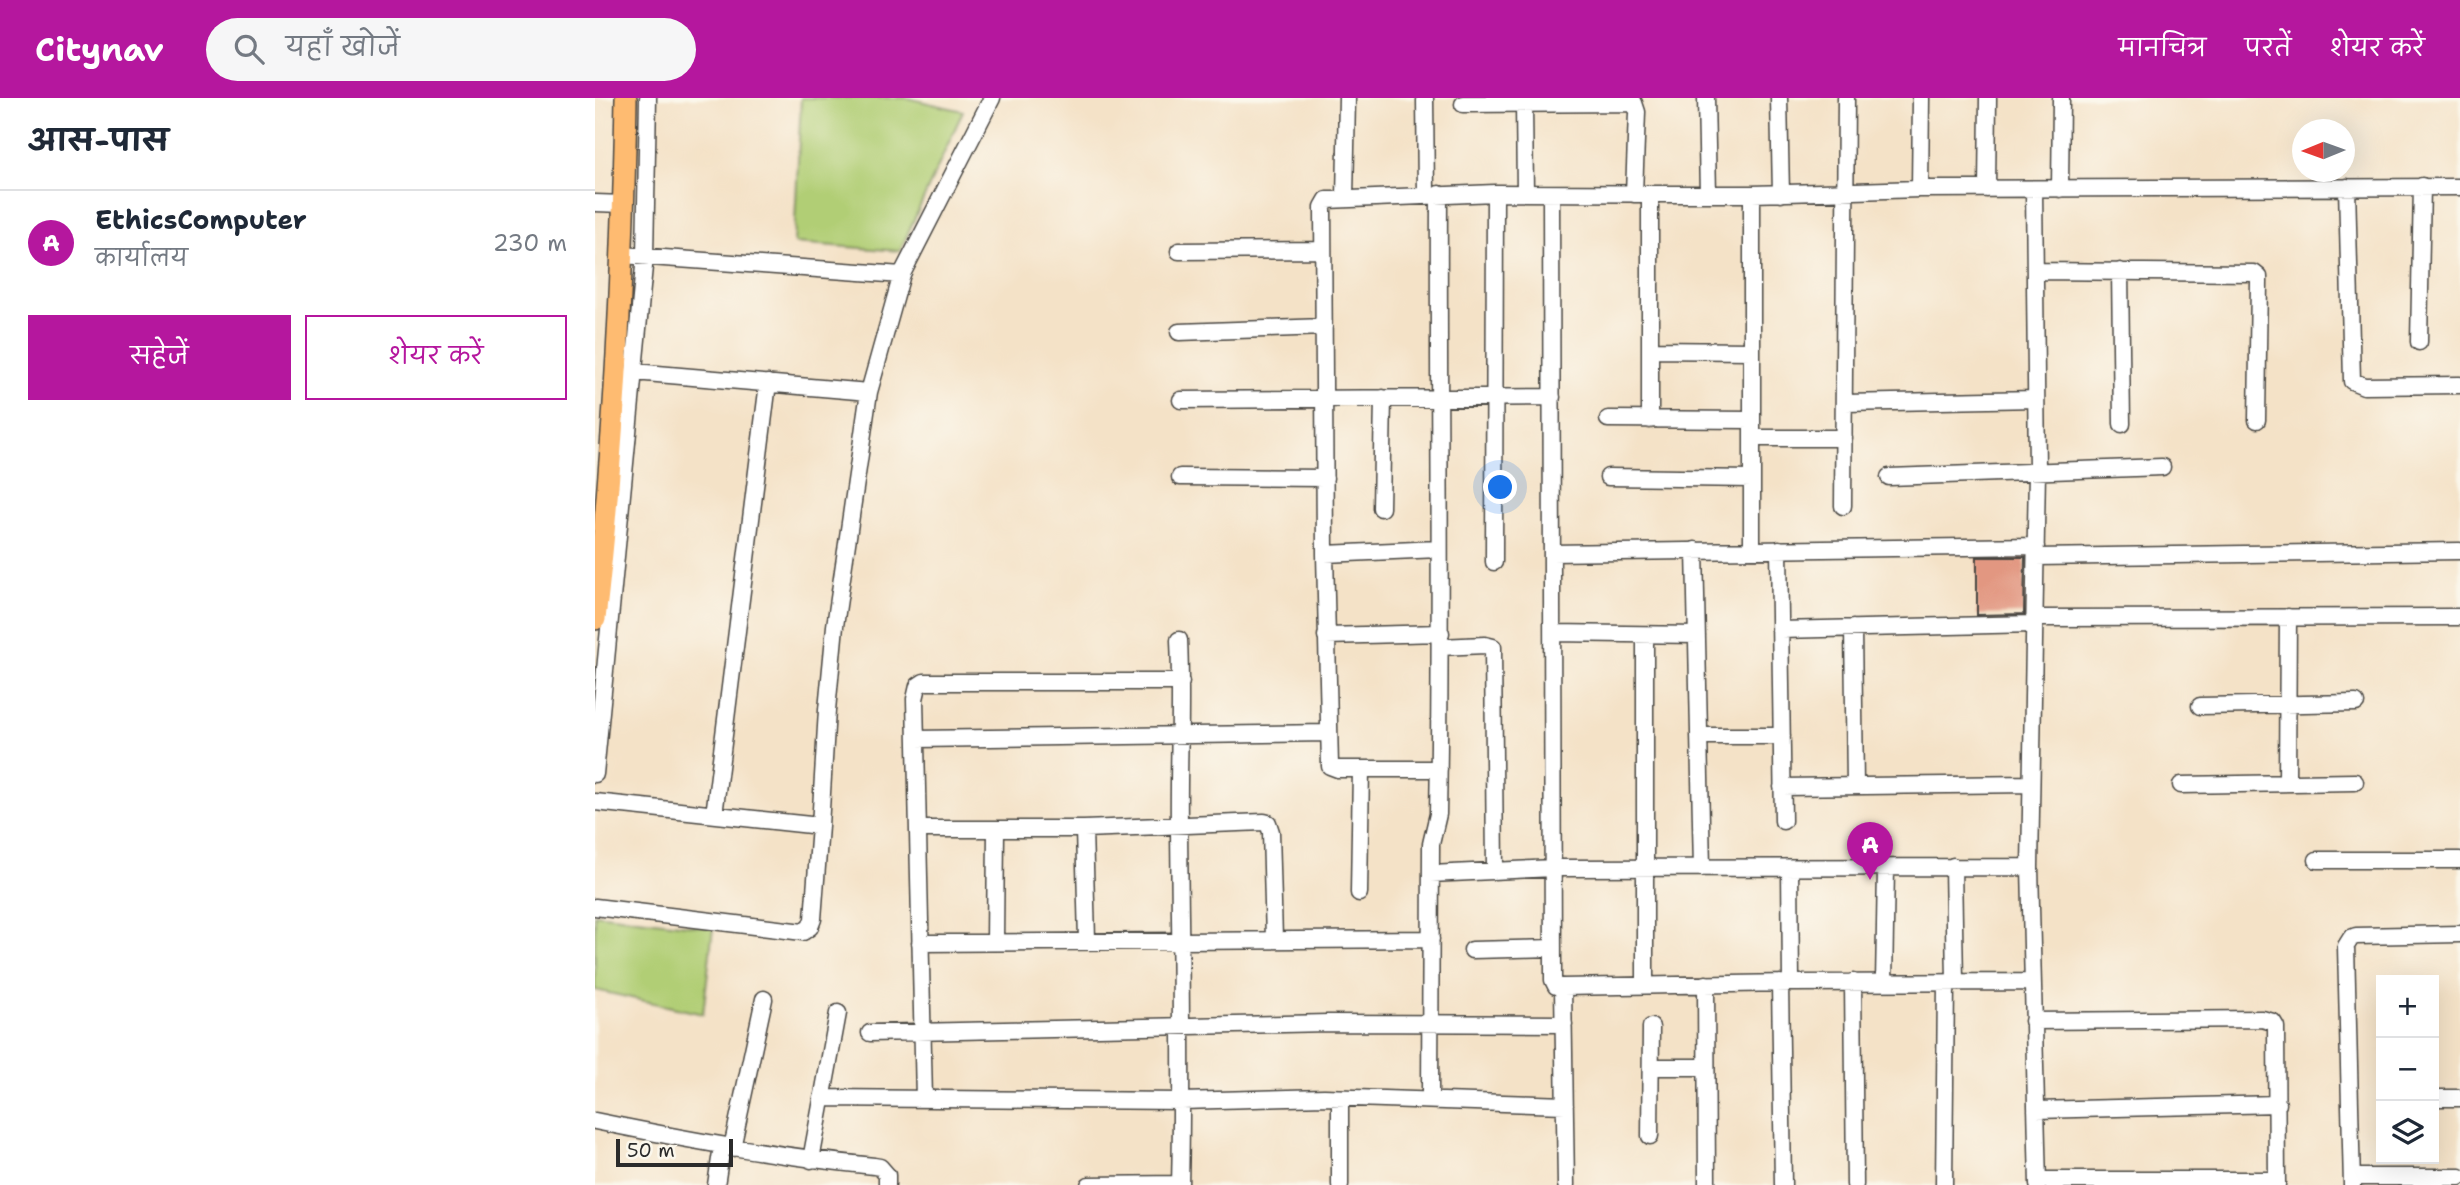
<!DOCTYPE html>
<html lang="hi">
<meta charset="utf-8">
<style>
:root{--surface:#fff;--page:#f6f6f7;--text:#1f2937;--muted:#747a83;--line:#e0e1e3;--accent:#b5179e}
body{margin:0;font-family:"Shantell Sans","Playpen Sans Deva",sans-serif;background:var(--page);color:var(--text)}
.controls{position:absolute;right:21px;bottom:21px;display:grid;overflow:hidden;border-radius:0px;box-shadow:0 7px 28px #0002}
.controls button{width:63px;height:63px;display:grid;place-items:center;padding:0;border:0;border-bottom:2px solid var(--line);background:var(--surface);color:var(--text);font:35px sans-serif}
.compass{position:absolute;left:1697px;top:21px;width:63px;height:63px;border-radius:50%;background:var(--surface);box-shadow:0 7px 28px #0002;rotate:269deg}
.scale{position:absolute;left:21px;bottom:18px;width:117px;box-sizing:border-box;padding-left:7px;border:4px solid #2b2b2b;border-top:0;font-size:19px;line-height:24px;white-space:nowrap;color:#2b2b2b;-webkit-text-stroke:5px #fbf7ec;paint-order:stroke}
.you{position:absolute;left:906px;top:390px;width:24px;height:24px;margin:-18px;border:5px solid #fff;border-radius:50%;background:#1a73e8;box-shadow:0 0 0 10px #1a73e833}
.badge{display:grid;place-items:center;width:46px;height:46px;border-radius:50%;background:var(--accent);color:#fff;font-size:23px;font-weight:700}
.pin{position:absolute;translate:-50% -58px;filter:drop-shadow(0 2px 4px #0008)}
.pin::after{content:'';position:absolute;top:37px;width:24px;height:21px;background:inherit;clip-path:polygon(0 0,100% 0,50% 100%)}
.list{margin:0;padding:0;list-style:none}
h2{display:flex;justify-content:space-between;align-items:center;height:91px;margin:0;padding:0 28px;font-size:30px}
h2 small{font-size:23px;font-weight:400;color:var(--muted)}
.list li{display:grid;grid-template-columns:46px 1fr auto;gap:21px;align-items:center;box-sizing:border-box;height:105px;padding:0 28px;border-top:2px solid var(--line)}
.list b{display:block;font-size:26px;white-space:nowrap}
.list p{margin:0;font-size:23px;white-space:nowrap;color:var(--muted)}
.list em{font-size:23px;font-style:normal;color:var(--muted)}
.actions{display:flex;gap:14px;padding:21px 28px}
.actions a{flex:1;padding:16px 0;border:2px solid var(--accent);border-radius:0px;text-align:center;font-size:24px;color:var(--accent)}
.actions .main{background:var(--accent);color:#fff}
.icon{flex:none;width:38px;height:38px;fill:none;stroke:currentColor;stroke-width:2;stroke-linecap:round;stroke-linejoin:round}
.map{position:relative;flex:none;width:1865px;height:1087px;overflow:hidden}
header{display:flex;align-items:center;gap:42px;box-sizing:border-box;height:98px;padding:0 35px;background:var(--accent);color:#fff}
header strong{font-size:33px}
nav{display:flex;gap:38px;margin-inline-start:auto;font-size:24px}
.search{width:490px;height:63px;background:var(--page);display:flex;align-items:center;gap:18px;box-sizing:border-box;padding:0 24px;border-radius:38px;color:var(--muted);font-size:26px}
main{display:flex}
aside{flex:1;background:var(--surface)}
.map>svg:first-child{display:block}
.green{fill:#b1ce75;stroke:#6e7c50;stroke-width:2}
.building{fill:#e29781}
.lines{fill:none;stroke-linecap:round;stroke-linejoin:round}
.minor-casing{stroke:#494642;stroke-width:19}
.major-casing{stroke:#494642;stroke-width:24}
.minor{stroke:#fff;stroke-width:16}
.major{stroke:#febb71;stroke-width:21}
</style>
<header>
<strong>Citynav</strong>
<div class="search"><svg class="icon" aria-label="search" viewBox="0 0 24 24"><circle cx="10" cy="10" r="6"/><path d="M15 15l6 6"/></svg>यहाँ खोजें</div>
<nav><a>मानचित्र</a><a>परतें</a><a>शेयर करें</a></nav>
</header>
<main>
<aside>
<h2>आस-पास<small></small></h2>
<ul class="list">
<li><span class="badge">A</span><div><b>EthicsComputer</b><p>कार्यालय</p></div><em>230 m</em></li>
</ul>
<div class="actions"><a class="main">सहेजें</a><a>शेयर करें</a></div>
</aside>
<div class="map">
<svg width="1865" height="1087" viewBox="0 0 1865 1087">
<rect width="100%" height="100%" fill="#fbf7ec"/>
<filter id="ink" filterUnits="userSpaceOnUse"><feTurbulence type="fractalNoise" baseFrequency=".0143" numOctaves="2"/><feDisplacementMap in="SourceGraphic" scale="14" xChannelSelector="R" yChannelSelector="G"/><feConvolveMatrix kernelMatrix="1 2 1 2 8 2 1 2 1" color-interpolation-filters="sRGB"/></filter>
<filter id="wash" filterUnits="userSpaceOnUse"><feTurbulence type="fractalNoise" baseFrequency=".00686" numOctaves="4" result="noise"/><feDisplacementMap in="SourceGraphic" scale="28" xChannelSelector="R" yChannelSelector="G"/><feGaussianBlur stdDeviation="1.57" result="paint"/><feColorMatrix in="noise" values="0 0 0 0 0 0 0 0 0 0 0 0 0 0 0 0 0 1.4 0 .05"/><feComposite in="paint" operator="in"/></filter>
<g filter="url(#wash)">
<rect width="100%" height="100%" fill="#f4e2c7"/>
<path class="green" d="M 206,0 L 312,0 L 368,13 L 305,153 L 199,145 Z
M 0,816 L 118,830 L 108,916 L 0,892 Z"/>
<g id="blocks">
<path class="building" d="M 1382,459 L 1430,459 L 1429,516 L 1382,517 Z"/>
</g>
</g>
<g filter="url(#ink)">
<use href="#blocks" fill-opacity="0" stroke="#494642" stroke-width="2"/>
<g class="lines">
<defs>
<path id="minor" d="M 830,0 L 831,97
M 1111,0 L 1113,96
M 1184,0 L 1186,96
M 868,6 L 1039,5 L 1042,14 L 1039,96
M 929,6 L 930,95
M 1752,89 L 1757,283 L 1769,288 L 1865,287
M 1325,91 L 1326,0
M 1392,91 L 1393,0
M 1439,91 L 1442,373 L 1435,769 L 1443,1087
M 1465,91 L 1466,0
M 956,96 L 958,882 L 961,888 L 968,889 L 971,1087
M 1055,96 L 1055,322
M 1157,96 L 1157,451
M 750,100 L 752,0
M 0,105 L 29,106
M 584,153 L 728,152
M 27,157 L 307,177
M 1440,173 L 1659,175 L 1664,179 L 1664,184 L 1662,322
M 1525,173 L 1527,326
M 584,234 L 729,229
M 1824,244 L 1827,88
M 1055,252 L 1157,253
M 39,274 L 274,294
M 586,302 L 957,299
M 1250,305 L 1441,301
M 1013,321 L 1157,322
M 1157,340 L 1249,340
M 585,379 L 730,380
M 1013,379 L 1157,381
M 1294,379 L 1567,369
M 1248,408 L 1251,0
M 786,410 L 788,300
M 1184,451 L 1188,723
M 1100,452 L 1107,770
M 957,455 L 1441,448
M 730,456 L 844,451
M 1441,459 L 1865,453
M 899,464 L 900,95
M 1440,520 L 1865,519
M 1258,530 L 1260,688
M 1185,532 L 1439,526
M 958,535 L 1102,537
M 731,538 L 846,535
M 584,542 C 587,604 583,667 584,729 C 585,848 588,968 585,1087
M 845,549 L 890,547 L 898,549 L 900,773
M 1605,608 L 1761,605
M 1104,638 L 1187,638
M 321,641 L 733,635
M 844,671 L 743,671 L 735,668 L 730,456 L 728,109 L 732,102 L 900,95 L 1157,96 L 1325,91 L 1865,89
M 0,676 L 50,158 L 53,0
M 1692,685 L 1693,519
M 1586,687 L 1760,684
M 1187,689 L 1436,686
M 0,704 L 225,728 L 232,612 L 240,528 L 274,294 L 307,176 L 397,0
M 119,717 L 173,285
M 323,731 L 489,731 L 669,724 L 673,725 L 676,734 L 679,841
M 489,731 L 492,842
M 1722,762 L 1865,762
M 1358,768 L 1360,884
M 1195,770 L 1196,885
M 836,776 L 959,770 L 1435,769
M 764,795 L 766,671
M 0,809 L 208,834 L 215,829 L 218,821 L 225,728
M 400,844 L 401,731
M 325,845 L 836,841
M 877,852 L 958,850
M 1258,884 L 1260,1087
M 1185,885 L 1188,1087
M 1289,885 L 1291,770
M 1111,886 L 1112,1087
M 1050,887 L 1050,537
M 968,889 L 1196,885 L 1437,884
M 1438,923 L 1667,921 L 1678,924 L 1681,929 L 1682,1087
M 275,935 L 733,925 L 969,926
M 1056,969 L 1111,969
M 227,1000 L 587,1003 L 729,999 L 970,1007
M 745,1000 L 745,1087
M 1839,1000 L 1865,1000
M 329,1001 L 320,601 L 323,588 L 329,584 L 586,584
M 835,1002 L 836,746 L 843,716 C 847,510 843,303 844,96
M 1441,1012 L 1683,1006
M 0,1023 C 93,1042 185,1059 279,1068 L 285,1069 L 292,1077 L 292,1087
M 1055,1038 L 1056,929
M 137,1050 L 169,901
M 216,1062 L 243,915
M 1757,1079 L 1865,1079
M 1443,1082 L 1682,1082
M 121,1087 L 127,1048
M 494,1087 L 585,1086
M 1349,1087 L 1351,885
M 1757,1087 L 1751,848 L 1756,840 L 1761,838 L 1865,836"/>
<path id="major" d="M 0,521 C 20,348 28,174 31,0"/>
</defs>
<use href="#minor" class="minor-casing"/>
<use href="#major" class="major-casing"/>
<use href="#minor" class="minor"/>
<use href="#major" class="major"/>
</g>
</g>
</svg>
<div class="controls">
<button>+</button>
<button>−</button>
<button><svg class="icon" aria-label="layers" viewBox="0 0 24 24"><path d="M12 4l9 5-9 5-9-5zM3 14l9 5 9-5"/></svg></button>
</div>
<svg class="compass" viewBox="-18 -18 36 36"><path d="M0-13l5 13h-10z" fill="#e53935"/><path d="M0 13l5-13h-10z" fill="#747a83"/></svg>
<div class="scale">50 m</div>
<div class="you"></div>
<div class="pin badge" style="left:1275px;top:782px">A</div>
</div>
</main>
